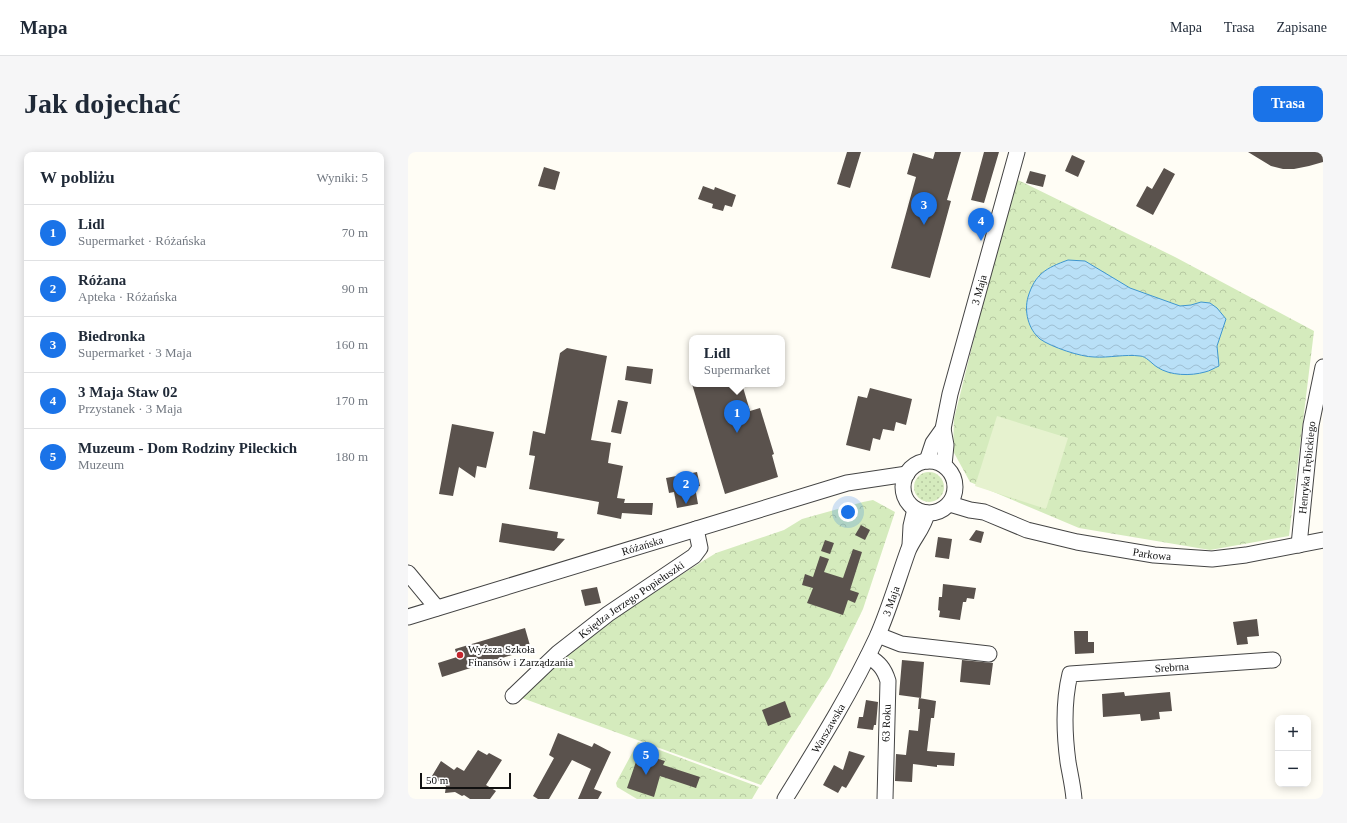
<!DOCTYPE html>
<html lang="pl">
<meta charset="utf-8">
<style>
:root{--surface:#fff;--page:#f6f6f7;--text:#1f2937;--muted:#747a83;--line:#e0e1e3;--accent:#1a73e8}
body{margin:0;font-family:"Times New Roman",serif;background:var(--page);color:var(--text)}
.controls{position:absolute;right:12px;bottom:12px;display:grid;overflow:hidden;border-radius:8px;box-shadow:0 2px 10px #0003}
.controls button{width:36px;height:36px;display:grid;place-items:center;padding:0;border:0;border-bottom:1px solid var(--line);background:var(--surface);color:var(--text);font:20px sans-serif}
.scale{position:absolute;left:12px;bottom:10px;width:91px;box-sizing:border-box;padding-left:4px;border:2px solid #111;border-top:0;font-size:11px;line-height:14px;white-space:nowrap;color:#111;-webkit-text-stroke:3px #fff;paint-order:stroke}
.you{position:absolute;left:440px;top:360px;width:14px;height:14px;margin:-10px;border:3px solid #fff;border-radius:50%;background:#1a73e8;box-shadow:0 0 0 6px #1a73e833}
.badge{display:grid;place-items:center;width:26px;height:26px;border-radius:50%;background:var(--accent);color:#fff;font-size:13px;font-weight:700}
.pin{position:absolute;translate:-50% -33px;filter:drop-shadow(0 1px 2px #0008)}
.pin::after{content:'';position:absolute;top:21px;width:14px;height:12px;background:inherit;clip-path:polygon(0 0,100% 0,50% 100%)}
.popup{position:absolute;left:281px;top:183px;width:96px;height:52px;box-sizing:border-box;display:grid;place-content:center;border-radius:8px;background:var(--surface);filter:drop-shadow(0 1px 3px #0005);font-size:13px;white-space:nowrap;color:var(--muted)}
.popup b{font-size:15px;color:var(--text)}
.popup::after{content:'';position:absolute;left:50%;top:100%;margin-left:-8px;border:8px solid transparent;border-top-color:var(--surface)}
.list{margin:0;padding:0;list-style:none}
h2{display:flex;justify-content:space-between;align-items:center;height:52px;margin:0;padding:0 16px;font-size:17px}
h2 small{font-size:13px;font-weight:400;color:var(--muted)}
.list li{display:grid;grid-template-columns:26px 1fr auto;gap:12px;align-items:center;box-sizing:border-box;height:56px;padding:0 16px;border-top:1px solid var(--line)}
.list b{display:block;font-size:15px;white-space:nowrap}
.list p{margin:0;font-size:13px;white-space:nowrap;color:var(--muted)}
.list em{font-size:13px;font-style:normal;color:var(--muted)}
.map{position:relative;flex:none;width:915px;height:647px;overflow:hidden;border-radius:8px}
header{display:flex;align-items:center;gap:24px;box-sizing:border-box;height:56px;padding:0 20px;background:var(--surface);border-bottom:1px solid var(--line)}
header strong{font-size:19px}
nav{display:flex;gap:22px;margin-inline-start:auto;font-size:14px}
.intro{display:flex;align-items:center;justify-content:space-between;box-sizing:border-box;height:96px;padding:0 24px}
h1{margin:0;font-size:28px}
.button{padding:10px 18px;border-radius:8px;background:var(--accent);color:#fff;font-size:14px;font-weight:700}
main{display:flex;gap:24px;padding:0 24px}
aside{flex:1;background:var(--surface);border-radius:8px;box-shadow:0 2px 10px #0003}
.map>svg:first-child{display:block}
.grass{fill:url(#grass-dots)}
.park{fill:url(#park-crowns)}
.pitch{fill:#e6f2cf}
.water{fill:url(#water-waves);stroke:#3f96cf}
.building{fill:#5a524d}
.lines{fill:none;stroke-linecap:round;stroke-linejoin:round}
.minor-casing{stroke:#444;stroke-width:17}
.minor{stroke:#fff;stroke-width:15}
.poi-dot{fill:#c4262e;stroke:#fff;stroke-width:1.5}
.labels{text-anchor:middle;stroke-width:4;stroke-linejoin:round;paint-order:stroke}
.street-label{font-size:11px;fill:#111;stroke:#fff}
.poi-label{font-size:11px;fill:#111;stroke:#fff;text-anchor:start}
</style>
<header>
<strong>Mapa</strong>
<nav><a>Mapa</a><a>Trasa</a><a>Zapisane</a></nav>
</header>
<div class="intro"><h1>Jak dojechać</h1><a class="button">Trasa</a></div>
<main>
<aside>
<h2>W pobliżu<small>Wyniki: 5</small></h2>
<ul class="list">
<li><span class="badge">1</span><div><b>Lidl</b><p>Supermarket · Różańska</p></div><em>70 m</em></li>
<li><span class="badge">2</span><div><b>Różana</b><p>Apteka · Różańska</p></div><em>90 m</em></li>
<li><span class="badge">3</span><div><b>Biedronka</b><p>Supermarket · 3 Maja</p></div><em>160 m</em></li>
<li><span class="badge">4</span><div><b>3 Maja Staw 02</b><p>Przystanek · 3 Maja</p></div><em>170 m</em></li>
<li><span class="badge">5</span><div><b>Muzeum - Dom Rodziny Pileckich</b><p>Muzeum</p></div><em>180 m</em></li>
</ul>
</aside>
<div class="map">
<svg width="915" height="647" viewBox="0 0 915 647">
<defs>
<pattern id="grass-dots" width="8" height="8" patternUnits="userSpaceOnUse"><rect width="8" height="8" fill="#d5ebbd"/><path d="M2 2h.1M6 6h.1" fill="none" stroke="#b6c8a1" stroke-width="1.8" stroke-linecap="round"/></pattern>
<pattern id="park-crowns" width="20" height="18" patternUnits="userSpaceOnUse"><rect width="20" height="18" fill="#d5ebbd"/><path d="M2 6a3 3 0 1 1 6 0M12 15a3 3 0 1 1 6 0" fill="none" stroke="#b6c8a1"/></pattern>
<pattern id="water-waves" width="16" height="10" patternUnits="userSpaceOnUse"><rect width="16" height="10" fill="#b9e0f7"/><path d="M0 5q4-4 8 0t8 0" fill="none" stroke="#9ebfd3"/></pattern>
</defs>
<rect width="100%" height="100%" fill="#fffdf5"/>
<path class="grass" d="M506 335a15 15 0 1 1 30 0a15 15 0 1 1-30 0Z"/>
<path class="park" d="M 606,26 L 767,105 L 906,179 L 881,384 L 802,398 L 671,376 L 562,330 L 545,299 L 546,267 Z
M 465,348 L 487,360 L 455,457 L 422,525 L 353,633 L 114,546 L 161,501 L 215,459 L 308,401 L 376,378 L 394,367 L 455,350 Z
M 230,590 L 351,635 L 344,647 L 229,647 L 209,635 L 208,631 Z"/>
<path class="pitch" d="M 589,264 L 660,286 L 638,357 L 567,334 Z"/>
<path class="water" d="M 660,108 L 677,109 L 722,136 L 772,154 L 783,153 L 793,150 L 802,151 L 809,156 L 818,167 L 809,194 L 811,214 C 806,216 802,219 797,220 C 783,224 762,224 749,215 C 744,212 738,204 732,204 C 717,202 701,206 686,205 C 673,205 643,195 632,187 C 620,177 616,159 620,145 C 627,122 638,116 660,108 Z"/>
<path class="building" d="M 439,0 L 453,0 L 442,36 L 429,32 Z
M 527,0 L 553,0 L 539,48 L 543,49 L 522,126 L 483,116 L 508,25 L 499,22 L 505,1 L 525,7 Z
M 576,0 L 591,0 L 576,51 L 563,48 Z
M 840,0 L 915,0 L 915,10 L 901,14 L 886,17 L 875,17 L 863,14 Z
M 664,3 L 677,9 L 670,25 L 657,19 Z
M 136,15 L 152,20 L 147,38 L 130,34 Z
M 756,16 L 767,22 L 745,63 L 728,54 L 739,34 L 744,37 Z
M 622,19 L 638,23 L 635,35 L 618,31 Z
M 295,34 L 306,38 L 307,35 L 328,43 L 324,55 L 317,53 L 315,59 L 304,56 L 305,52 L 290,47 Z
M 159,196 L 199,204 L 183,288 L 203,291 L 200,311 L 215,314 L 209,346 L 217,347 L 216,351 L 245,351 L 244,363 L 214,361 L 213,367 L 189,362 L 191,350 L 121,337 L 127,304 L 121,303 L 125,279 L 137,282 L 152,201 Z
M 219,214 L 245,217 L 243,232 L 217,228 Z
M 284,232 L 334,232 L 342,259 L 352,256 L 366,302 L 364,303 L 370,325 L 317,342 Z
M 462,236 L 504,247 L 498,273 L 488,270 L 486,279 L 475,277 L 472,288 L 465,286 L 462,299 L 438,293 L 450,244 L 459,246 Z
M 210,248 L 220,250 L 213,282 L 203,280 Z
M 44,272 L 86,280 L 78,316 L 69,314 L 67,326 L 51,315 L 45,344 L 31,342 Z
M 289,320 L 292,334 L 287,335 L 290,352 L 269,356 L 266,340 L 261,341 L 258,326 Z
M 94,371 L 150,380 L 149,386 L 157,387 L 146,399 L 91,390 Z
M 453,373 L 462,378 L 457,388 L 447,383 Z
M 568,378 L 576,380 L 573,391 L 561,388 Z
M 530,385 L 544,387 L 541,407 L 527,405 Z
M 417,388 L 426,391 L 422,402 L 413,399 Z
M 445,397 L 454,400 L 442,438 L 451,441 L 447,451 L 440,448 L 435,463 L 399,451 L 405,436 L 394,433 L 397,422 L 405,425 L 412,404 L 421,407 L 416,420 L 435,426 Z
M 535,432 L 568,436 L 566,447 L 559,446 L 558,450 L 555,450 L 552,468 L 531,465 L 532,459 L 530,458 L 531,445 L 534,445 Z
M 189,435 L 193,451 L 177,454 L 173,438 Z
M 849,467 L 851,484 L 839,485 L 840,492 L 829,493 L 825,470 Z
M 117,476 L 123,497 L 34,525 L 30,511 L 49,505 L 47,497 Z
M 666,479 L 680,479 L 680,490 L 686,490 L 686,501 L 667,502 Z
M 494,508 L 516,510 L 513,546 L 491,543 Z
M 554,508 L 585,511 L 582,533 L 552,530 Z
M 716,540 L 717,544 L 762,540 L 764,559 L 751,560 L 752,567 L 733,569 L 732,562 L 695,565 L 694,542 Z
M 511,546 L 528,549 L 526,566 L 523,566 L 519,599 L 547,601 L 546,614 L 529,613 L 529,615 L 505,612 L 504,630 L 487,629 L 488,602 L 498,603 L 501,578 L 510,579 L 512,557 L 510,557 Z
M 458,548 L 470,550 L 468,573 L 466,573 L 465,578 L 449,576 L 451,565 L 455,565 Z
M 377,549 L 383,565 L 360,574 L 354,558 Z
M 150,581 L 184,595 L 186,591 L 203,600 L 186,637 L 194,640 L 190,647 L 170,647 L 183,617 L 164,608 L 141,647 L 130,647 L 125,644 L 146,606 L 141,603 Z
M 70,598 L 79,603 L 81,601 L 94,608 L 78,633 L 88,639 L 82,647 L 62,647 L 56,643 L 54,644 L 47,640 L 37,641 L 38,634 L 24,624 L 33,609 L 46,618 L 49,615 L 56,619 Z
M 441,599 L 457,604 L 438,636 L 434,634 L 430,641 L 415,633 L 426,613 L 435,618 Z
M 231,601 L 257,609 L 255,613 L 292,625 L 288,636 L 252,624 L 246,645 L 219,636 Z"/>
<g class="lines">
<defs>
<g id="minor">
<path d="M 535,277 L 538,293 L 536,313"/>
<circle cx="521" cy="335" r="26"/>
<path id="s1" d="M 519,309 L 525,291 L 535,277 L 542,242 L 609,0"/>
<path id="s2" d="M 542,352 L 562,358 L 576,360 L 619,378 L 669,390 L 746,403 L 804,407 L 838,403 L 915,388"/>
<path d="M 502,393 L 503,374 L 507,357"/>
<path id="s3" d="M 891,393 L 903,273 L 915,215"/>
<path d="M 0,421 L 29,456"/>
<path id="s4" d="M 0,465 L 439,331 L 499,322"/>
<path d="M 470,483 L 493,492 L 581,502"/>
<path d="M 460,504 C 471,511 476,516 480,529 L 477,647"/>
<path id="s5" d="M 105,544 L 150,501 L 200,462 L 286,404 L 292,396 L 288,377"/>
<path id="s6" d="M 377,647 C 409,595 443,541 469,485 C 481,458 490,427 500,399 C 505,386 516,376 519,361"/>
<path id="s7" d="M 666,647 C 665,634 662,622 660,610 C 656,580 655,551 662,522 L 865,508"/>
</g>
</defs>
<use href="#minor" class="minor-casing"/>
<use href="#minor" class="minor"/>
</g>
<circle class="poi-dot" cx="52" cy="503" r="4"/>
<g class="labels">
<g class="street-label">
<text dy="4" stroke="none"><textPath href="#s1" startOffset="180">3 Maja</textPath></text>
<text dy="4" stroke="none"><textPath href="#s3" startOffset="78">Henryka Trębickiego</textPath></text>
<text dy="4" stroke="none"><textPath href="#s4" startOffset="245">Różańska</textPath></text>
<text dy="4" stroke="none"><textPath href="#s2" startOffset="209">Parkowa</textPath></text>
<text dy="4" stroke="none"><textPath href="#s5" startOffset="153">Księdza Jerzego Popiełuszki</textPath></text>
<text dy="4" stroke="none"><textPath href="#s6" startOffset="225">3 Maja</textPath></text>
<text dy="4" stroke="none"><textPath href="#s7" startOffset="228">Srebrna</textPath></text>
<text transform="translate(478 571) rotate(-88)" y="4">63 Roku</text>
<text dy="4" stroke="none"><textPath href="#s6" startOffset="83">Warszawska</textPath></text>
</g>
<g class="poi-label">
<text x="60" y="501">Wyższa Szkoła<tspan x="60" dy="13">Finansów i Zarządzania</tspan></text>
</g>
</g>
</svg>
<div class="controls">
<button>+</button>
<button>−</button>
</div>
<div class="scale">50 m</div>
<div class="you"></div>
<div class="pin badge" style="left:329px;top:281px">1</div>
<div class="popup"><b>Lidl</b>Supermarket</div>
<div class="pin badge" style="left:278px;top:352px">2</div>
<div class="pin badge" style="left:516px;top:73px">3</div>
<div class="pin badge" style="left:573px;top:89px">4</div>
<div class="pin badge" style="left:238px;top:623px">5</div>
</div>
</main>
